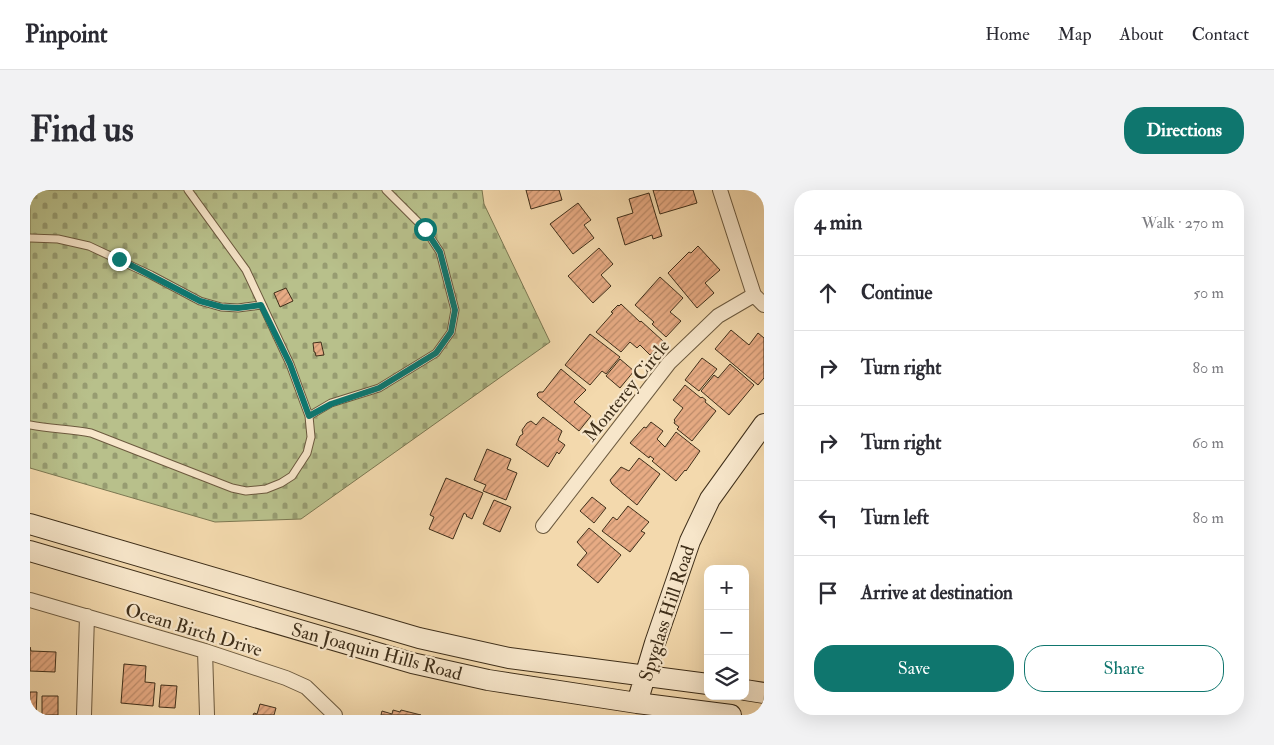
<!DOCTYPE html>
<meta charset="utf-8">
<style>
:root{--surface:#fff;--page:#f2f2f3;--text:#2b2b33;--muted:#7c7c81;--line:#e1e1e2;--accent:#0f766e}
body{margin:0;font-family:"IM FELL Double Pica",serif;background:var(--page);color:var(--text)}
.controls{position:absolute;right:15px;bottom:15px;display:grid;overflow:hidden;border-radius:10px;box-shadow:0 5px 20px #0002}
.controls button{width:45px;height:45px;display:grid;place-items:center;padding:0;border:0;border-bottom:1px solid var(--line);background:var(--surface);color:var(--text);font:25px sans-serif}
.stop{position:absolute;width:15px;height:15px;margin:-11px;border:4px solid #0f766e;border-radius:50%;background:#fff}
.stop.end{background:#0f766e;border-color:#fff;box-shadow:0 1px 5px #0008}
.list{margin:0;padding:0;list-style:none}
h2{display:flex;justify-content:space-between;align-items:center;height:65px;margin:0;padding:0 20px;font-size:21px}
h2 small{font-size:16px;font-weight:400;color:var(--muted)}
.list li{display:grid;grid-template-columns:32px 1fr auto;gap:15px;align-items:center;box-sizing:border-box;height:75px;padding:0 20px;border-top:1px solid var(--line)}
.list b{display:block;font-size:19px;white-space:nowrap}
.list em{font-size:16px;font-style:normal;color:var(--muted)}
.actions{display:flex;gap:10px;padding:15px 20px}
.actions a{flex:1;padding:11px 0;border:1px solid var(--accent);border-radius:20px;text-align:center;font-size:18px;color:var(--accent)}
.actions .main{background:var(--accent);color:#fff}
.icon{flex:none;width:28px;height:28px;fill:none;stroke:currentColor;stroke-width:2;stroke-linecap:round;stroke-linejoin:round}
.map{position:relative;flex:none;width:734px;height:525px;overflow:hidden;border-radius:20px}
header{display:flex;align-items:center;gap:30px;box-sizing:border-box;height:70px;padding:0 25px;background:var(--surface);border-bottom:1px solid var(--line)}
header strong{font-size:24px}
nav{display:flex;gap:28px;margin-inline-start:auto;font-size:18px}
.intro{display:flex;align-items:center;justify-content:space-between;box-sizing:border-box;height:120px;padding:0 30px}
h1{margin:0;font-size:35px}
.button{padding:12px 22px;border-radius:20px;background:var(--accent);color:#fff;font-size:18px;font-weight:700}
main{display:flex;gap:30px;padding:0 30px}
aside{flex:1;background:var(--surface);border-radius:20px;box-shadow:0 5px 20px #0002}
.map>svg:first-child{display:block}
.cemetery{fill:url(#cemetery-stones);stroke:#7c7852}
.building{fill:url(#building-hatch);stroke:#3f2f1a}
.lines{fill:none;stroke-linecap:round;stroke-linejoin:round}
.service-casing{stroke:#6c5a3f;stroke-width:9}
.minor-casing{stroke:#6c5a3f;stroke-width:16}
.secondary-casing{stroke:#3f2f1a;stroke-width:22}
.service{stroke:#f7e6ca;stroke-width:7}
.minor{stroke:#f7e6ca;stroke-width:14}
.secondary{stroke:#f7e6ca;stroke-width:20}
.route{stroke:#0f766e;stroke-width:6}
.labels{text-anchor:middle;stroke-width:4.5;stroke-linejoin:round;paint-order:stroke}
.street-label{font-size:19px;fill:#3f2f1a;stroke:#f7e6ca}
</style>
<header>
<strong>Pinpoint</strong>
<nav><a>Home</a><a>Map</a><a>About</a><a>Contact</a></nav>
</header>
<div class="intro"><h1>Find us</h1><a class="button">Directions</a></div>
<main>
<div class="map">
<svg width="734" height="525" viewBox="0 0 734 525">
<defs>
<pattern id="cemetery-stones" width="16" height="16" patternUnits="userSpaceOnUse" patternTransform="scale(1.25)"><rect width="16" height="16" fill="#b8c08b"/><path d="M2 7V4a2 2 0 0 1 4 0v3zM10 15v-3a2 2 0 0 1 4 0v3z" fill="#979c71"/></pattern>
<pattern id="building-hatch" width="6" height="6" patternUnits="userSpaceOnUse" patternTransform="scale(1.25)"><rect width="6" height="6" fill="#e7ab84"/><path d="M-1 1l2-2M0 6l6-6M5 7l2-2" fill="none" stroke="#bd8c6b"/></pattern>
</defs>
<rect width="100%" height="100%" fill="#f3d9ad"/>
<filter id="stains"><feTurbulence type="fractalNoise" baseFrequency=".004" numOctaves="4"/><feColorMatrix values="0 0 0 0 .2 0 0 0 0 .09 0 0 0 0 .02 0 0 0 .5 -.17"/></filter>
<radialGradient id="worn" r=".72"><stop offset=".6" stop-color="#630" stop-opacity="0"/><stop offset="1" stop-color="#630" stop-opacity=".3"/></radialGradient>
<path class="cemetery" d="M 0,0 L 452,0 L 454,14 L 520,152 L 271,329 L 185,332 L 0,278 Z"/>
<path class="building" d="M 496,0 L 529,0 L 532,10 L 501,19 Z
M 623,0 L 663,0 L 667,13 L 630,24 Z
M 619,3 L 632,46 L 623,49 L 622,45 L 595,55 L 587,28 L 603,23 L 599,9 Z
M 548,13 L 561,30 L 554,35 L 564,48 L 543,64 L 520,34 Z
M 668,56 L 690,80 L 675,93 L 684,103 L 667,118 L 638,83 L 659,62 L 661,63 Z
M 569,58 L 583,74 L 571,85 L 581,96 L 563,113 L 538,86 Z
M 630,87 L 653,108 L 640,122 L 651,131 L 636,147 L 622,134 L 624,132 L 605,115 Z
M 256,98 L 263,111 L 250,117 L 244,103 Z
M 591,114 L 610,132 L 611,131 L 633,151 L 620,165 L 610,155 L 607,158 L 600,152 L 591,162 L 566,142 L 583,123 L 581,122 L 588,115 L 589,116 Z
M 701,140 L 719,155 L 728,143 L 734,148 L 734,188 L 728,195 L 685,159 Z
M 560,144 L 590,167 L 576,184 L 572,181 L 560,195 L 535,175 Z
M 291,152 L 294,165 L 286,166 L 285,162 L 284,162 L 283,153 Z
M 672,168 L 687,179 L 669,201 L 655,190 Z
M 590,169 L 604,181 L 590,198 L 576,186 Z
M 700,174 L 724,195 L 699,225 L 671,201 L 684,185 L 688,188 Z
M 531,179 L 556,200 L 544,212 L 561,226 L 549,241 L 508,207 L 507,204 L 509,202 L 513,202 Z
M 655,195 L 671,208 L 672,207 L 676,210 L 675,212 L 686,221 L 662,251 L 647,239 L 649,237 L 644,233 L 645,231 L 644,230 L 653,218 L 643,210 Z
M 513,227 L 532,241 L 528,250 L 535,255 L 529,264 L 527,262 L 518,277 L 486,255 L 490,246 L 493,244 L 492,240 L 497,233 L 501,231 L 506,235 Z
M 621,232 L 633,241 L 627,249 L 635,257 L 646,242 L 670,261 L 656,281 L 655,280 L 646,291 L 622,271 L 624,269 L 620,266 L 619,268 L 600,253 L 614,237 L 616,238 Z
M 457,259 L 481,269 L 477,279 L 487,283 L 476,310 L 453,301 L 456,295 L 444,290 Z
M 609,268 L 630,284 L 607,315 L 582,294 L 580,290 L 591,277 L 599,281 Z
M 416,288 L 453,303 L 442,329 L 436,326 L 437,325 L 434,323 L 423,349 L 399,339 L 404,327 L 400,325 Z
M 562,307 L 576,318 L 564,333 L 550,321 Z
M 464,310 L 481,317 L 470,342 L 453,334 Z
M 598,316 L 619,332 L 611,341 L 615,343 L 600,362 L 572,341 L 583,327 L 587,330 Z
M 559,338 L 591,365 L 568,393 L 547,375 L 557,363 L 547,352 Z
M 0,457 L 1,461 L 26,462 L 25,482 L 0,481 Z
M 94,474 L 116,476 L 115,492 L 125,493 L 123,516 L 91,513 Z
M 131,495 L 147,496 L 145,518 L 129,517 Z
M 0,502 L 7,502 L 6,525 L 0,525 Z
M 12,506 L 28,506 L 28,525 L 12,525 Z
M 230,514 L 246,518 L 244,525 L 223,525 L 224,523 L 227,524 Z
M 363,520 L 370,522 L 371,520 L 391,525 L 351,525 L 352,521 L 362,524 Z"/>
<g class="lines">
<defs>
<path id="service" d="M 0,48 L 28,49 L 59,56 L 121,85 L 170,111 L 191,117 L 208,118 L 231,115
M 279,226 L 301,213 L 349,198 L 406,163 L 421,142 L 425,120 L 410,62 L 395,39 L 356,0
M 0,235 C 20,239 41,239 61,243 L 202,298 L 216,301 L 236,299 L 251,293 L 262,286 L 277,263 L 281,247 L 279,226 L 260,174 L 216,80 L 158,0"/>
<path id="minor" d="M 690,0 L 724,105 L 734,115
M 513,336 L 639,173 L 688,126 L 724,105
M 0,410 L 175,461 L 256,488 L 276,497 L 305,525
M 175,461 L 177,525
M 54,525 L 57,426"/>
<path id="secondary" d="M 0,334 L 389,448 L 479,468 L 678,494
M 0,361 L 382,473 L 458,490 L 607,513 L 701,525
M 715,500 L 734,503
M 607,513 L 625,453 L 660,351 L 680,309 L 734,234"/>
</defs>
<use href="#service" class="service-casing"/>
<use href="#minor" class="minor-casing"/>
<use href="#secondary" class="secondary-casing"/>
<use href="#service" class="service"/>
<use href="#minor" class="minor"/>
<use href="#secondary" class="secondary"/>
</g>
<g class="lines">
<path class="route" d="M 89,69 L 170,111 L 192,117 L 208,118 L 231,115 L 260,174 L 279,226 L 301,214 L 349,198 L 406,163 L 421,142 L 425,120 L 410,62 L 395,39"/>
</g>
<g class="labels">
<g class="street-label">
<text transform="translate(596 200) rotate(-51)" y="7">Monterey Circle</text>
<text transform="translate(636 423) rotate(-72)" y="7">Spyglass Hill Road</text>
<text transform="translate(164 439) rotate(17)" y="7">Ocean Birch Drive</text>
<text transform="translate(347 461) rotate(15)" y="7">San Joaquin Hills Road</text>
</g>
</g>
<rect width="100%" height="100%" filter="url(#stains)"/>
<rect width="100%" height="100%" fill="url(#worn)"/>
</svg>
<div class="controls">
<button>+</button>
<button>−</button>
<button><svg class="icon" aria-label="layers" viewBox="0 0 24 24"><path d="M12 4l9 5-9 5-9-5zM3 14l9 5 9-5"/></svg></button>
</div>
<div class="stop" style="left:395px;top:39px"></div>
<div class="stop end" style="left:89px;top:69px"></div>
</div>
<aside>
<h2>4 min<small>Walk · 270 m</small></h2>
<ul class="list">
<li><svg class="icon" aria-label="ahead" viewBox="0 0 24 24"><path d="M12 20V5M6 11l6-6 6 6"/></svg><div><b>Continue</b></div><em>50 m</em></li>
<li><svg class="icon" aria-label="right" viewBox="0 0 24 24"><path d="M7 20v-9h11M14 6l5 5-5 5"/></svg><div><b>Turn right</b></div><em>80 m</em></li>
<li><svg class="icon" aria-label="right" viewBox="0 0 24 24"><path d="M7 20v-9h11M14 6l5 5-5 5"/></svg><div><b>Turn right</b></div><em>60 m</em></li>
<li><svg class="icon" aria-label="left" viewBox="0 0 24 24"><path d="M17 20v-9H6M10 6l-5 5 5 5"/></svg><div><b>Turn left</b></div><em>80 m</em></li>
<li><svg class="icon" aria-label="arrive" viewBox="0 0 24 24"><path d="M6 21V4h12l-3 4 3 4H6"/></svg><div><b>Arrive at destination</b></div></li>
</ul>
<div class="actions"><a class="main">Save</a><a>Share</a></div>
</aside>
</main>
